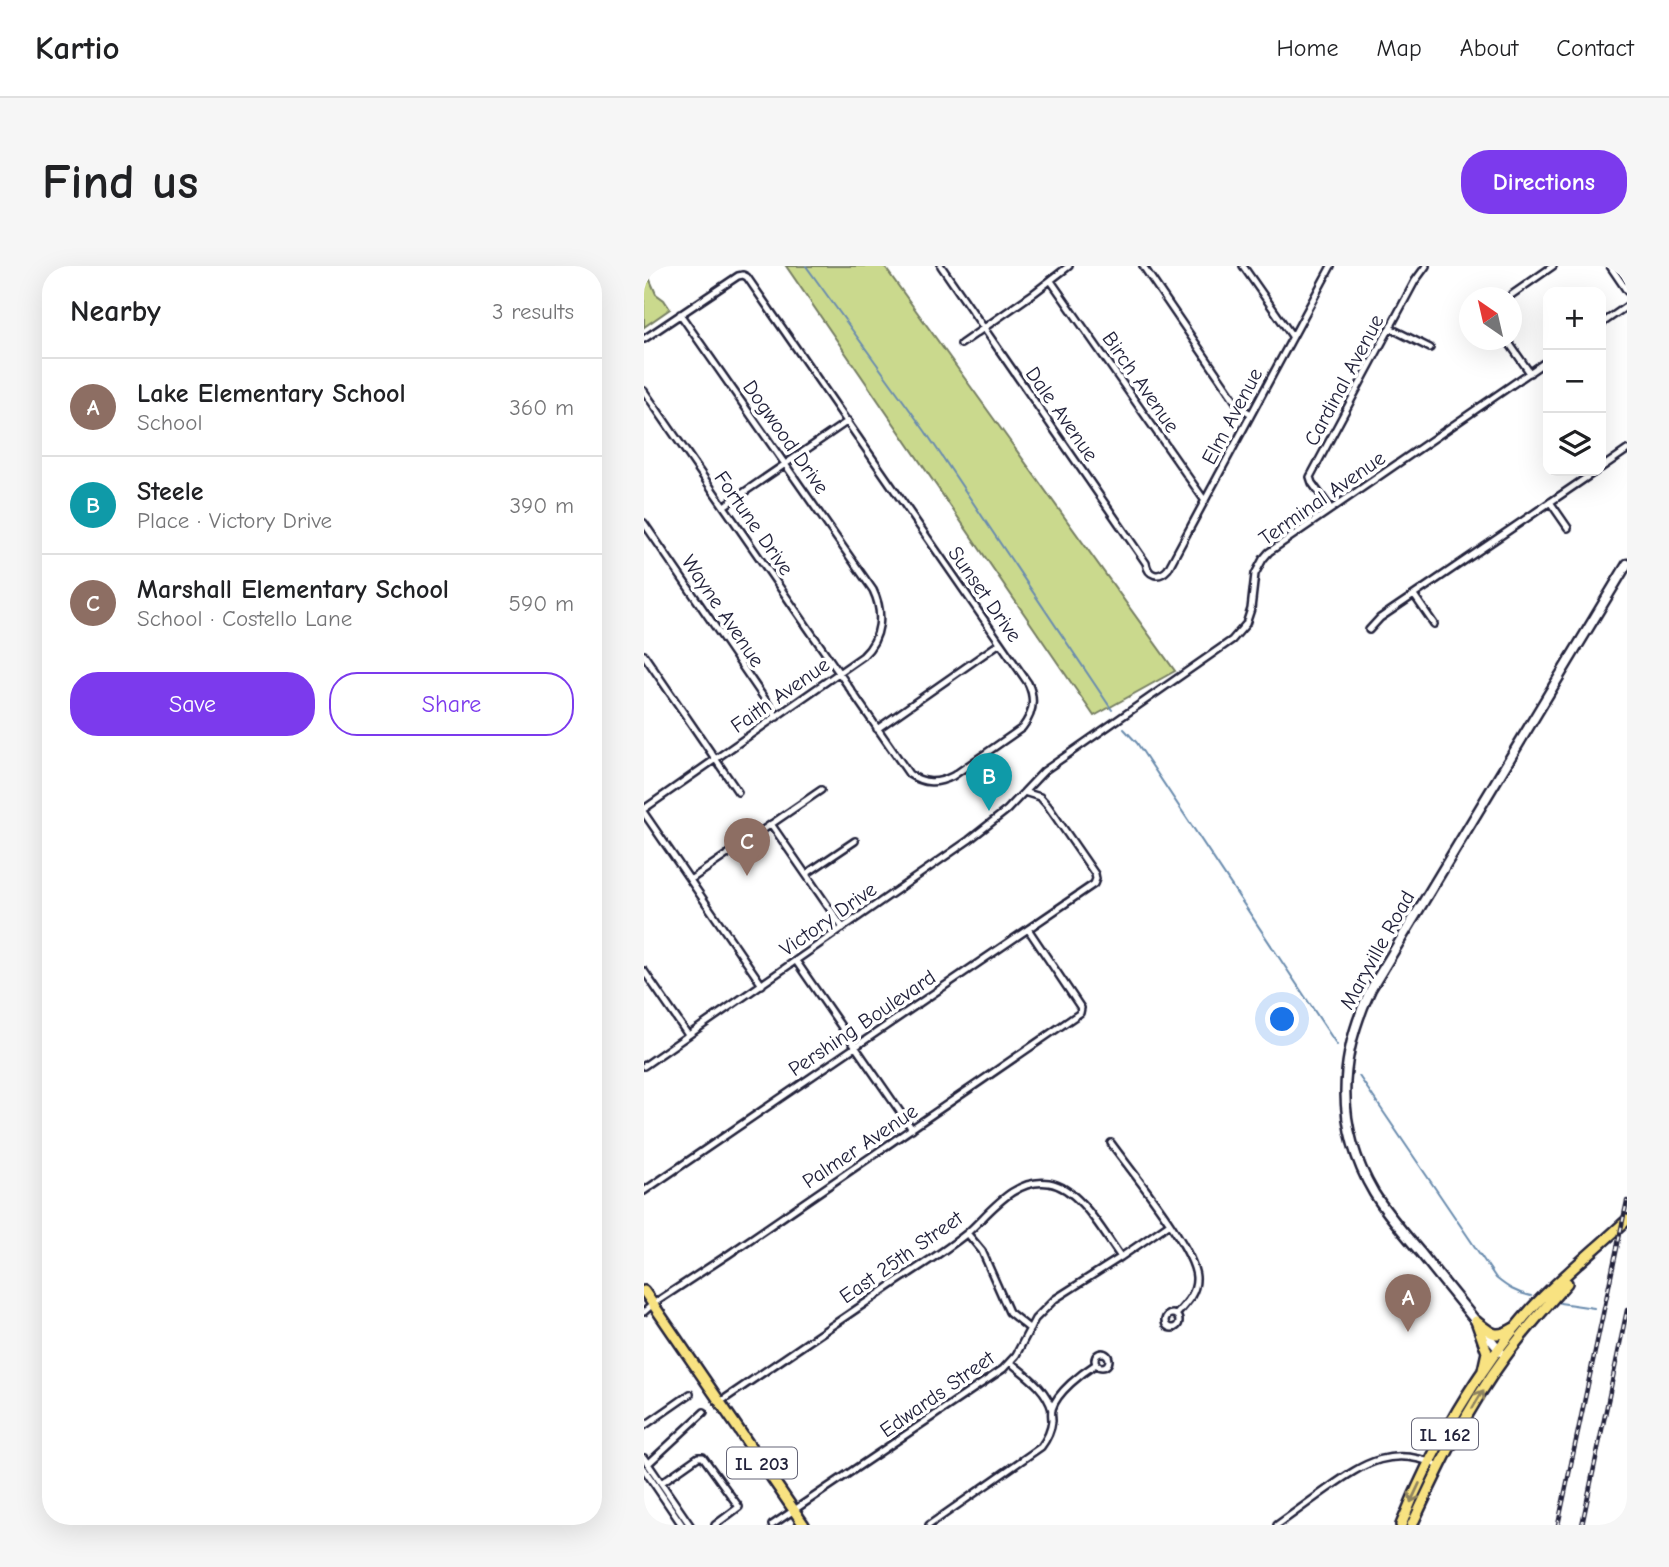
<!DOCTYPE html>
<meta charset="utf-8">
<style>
:root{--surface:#fff;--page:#f6f6f6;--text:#202124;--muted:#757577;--line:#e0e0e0;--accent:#7c3aed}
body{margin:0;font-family:"Comic Neue",sans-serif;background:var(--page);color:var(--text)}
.controls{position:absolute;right:21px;top:21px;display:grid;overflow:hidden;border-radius:14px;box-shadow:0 7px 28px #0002}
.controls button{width:63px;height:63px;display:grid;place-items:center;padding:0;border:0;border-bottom:2px solid var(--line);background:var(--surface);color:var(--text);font:35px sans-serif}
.compass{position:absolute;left:815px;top:21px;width:63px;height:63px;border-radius:50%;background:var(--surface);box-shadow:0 7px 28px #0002;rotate:326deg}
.you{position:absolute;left:639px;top:754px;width:24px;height:24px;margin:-18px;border:5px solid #fff;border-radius:50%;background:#1a73e8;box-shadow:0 0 0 10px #1a73e833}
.badge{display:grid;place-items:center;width:46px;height:46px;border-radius:50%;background:var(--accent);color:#fff;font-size:23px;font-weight:700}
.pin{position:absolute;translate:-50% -58px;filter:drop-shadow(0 2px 4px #0008)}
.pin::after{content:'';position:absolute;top:37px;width:24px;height:21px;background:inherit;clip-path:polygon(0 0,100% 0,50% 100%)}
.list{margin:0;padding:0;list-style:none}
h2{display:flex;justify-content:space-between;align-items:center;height:91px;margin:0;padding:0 28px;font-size:30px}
h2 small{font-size:23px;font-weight:400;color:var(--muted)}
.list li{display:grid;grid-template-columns:46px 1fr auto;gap:21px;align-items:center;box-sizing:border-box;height:98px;padding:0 28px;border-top:2px solid var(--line)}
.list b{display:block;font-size:26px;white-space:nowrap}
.list p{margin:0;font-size:23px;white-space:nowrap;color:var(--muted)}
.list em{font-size:23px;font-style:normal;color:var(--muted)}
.actions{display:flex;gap:14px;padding:21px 28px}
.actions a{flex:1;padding:16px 0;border:2px solid var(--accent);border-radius:28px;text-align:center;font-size:24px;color:var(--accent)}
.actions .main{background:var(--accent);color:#fff}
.icon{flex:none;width:38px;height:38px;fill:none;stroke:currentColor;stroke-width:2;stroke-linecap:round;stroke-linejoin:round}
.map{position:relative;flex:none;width:983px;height:1259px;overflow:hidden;border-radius:28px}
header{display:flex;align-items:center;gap:42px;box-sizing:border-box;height:98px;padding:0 35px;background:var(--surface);border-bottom:2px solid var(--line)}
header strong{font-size:33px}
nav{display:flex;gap:38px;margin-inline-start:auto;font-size:24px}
.intro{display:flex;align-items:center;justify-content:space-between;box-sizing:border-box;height:168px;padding:0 42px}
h1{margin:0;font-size:49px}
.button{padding:18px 32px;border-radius:28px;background:var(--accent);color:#fff;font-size:24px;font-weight:700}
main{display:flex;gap:42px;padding:0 42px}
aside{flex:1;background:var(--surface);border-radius:28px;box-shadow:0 7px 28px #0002}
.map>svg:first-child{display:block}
.green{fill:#cad98d;stroke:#767e64;stroke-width:2}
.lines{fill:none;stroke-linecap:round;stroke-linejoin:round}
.stream{stroke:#6a8cae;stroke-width:2}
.minor-casing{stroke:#22223b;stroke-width:10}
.secondary-casing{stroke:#22223b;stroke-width:13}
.primary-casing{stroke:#22223b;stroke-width:14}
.minor{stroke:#fff;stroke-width:5}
.secondary{stroke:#fff;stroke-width:8}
.primary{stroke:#f8e281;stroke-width:9}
.rail-casing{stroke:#22223b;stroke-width:4.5}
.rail{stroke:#fff;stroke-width:2;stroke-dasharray:5;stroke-linecap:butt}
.oneway{stroke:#8d825e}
.labels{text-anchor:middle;stroke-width:7;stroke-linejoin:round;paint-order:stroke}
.shield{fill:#fff;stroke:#646476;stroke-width:2}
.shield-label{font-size:19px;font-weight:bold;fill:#22223b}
.street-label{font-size:21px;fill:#22223b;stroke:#fff}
</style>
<header>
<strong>Kartio</strong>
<nav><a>Home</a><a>Map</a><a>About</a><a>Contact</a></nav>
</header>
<div class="intro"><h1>Find us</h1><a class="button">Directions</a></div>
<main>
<aside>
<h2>Nearby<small>3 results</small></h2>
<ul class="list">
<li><span class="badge" style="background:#8d6e63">A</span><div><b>Lake Elementary School</b><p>School</p></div><em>360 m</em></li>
<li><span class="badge" style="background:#0f9aa8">B</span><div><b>Steele</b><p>Place · Victory Drive</p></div><em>390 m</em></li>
<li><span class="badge" style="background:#8d6e63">C</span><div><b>Marshall Elementary School</b><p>School · Costello Lane</p></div><em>590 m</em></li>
</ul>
<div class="actions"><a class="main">Save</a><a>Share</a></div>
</aside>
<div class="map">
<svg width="983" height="1259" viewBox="0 0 983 1259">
<rect width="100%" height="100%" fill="#fff"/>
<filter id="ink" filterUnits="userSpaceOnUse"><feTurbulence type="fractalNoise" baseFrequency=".0143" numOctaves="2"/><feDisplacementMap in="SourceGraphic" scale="14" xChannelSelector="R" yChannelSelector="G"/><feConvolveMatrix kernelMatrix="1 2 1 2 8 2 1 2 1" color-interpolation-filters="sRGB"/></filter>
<g filter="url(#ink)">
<path class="green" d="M 0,0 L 12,28 L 20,34 L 26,43 L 0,61 Z
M 142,0 L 240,0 L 531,405 L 450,450 Z"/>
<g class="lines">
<path class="stream" d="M 162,0 L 281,165 L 468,444
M 480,463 L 493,477 L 693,779
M 715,810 L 852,1012 C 863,1021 872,1027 887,1030
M 916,1037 L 950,1042"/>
<defs>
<path id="minor" d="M 297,0 L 502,297 C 504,310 515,313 524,303 L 687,0
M 499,0 L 592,136 L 596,141 L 607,148
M 599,0 L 648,70
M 966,0 L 983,25
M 407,15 L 561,235
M 863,32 L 909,0
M 957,58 L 983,40
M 746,62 L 786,82
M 0,73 L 94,10 L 99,9 L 103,11 L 384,417 C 392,434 389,448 378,462 L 309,510 C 293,518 280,518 265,508 L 0,125
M 863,74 L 886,107
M 317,78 L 390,27 L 425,0
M 957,202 L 983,184
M 906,236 L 924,262
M 80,240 L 204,155
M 687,243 L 668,217 L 666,211 L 771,15 L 782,0
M 0,257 L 133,451
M 770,329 L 790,358
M 725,364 L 736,352 L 952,205
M 0,389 L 94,526
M 233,463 L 356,377
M 0,543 L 219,390 C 238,372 240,347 229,324 L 36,48
M 0,547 L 118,719
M 127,558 L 199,662
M 162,608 L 211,575
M 46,614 L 177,524
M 152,695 L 268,863
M 0,705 L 44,769
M 0,800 L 325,574 L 363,544 L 400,505 L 588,374 L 602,358 L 607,343 L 611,308 L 619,293 L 625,286 L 904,94
M 467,877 C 487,905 550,981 552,1011 C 553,1027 542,1038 532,1049
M 0,925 L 450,618 L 452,613 L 451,608 L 404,540 L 396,531 L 380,526
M 323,967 L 338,985 L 365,1046 L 386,1063
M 0,1046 L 9,1038 L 85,988 L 436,747 L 437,742 L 384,663
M521 1055a7 7 0 1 1 14 0a7 7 0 1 1-14 0Z
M451 1094a7 7 0 1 1 14 0a7 7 0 1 1-14 0Z
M 366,1096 C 383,1110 402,1122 408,1144
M 76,1136 C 130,1099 184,1062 239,1025 C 266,1006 296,989 322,968 C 346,947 369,912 405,917 C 436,922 459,967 477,991
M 0,1160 L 46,1128
M 0,1192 L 46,1259
M 4,1198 L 60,1146
M 0,1203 L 38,1259
M 17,1217 L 54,1191 L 59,1191 L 95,1241 L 71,1259
M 128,1259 L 359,1103 L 372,1089 L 391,1053 L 411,1033 L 477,991 L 525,958
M 285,1259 L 397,1181 C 403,1173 407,1165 408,1155 C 408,1151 407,1147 408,1143 C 413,1126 438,1107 452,1098
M 633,1259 C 650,1247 666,1235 683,1223 C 721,1196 749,1179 796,1200"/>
<path id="secondary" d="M 857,1086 C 830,1053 803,1020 776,986 C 760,967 743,948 730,927 C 691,861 694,791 727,723 L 983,298"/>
<path id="primary" d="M 0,1025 L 160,1259
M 832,1055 L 843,1086 L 839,1104
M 833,1056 C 848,1068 852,1073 870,1062
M 757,1259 C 788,1182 833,1103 889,1041 C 918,1010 952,983 983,954
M 768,1259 C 795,1201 823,1142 861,1091 C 880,1065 902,1041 923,1017"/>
</defs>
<use href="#minor" class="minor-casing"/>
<use href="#secondary" class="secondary-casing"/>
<use href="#primary" class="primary-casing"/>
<use href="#minor" class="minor"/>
<use href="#secondary" class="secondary"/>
<use href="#primary" class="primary"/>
<defs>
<path id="rail" d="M 914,1259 L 983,935
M 938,1259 L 983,1044"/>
</defs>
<use href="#rail" class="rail-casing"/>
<use href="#rail" class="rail"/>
</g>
<defs><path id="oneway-shaft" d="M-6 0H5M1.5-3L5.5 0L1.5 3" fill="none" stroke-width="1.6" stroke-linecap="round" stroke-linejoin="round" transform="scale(1.75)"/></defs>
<g class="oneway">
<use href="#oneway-shaft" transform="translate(834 1133) rotate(-59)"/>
<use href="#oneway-shaft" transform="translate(771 1227) rotate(115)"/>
</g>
</g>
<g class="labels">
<g class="shield">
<rect x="768" y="1152.5" width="66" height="31" rx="5"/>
<rect x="83" y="1181.5" width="70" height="31" rx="5"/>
</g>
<g class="shield-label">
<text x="801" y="1175">IL 162</text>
<text x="118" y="1204">IL 203</text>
</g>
<g class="street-label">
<text transform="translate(700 114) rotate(-62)" y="7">Cardinal Avenue</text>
<text transform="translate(497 116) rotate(55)" y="7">Birch Avenue</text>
<text transform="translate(418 148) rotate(55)" y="7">Dale Avenue</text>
<text transform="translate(588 150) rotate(-62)" y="7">Elm Avenue</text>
<text transform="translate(142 171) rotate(55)" y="7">Dogwood Drive</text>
<text transform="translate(678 232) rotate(-35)" y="7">Terminal Avenue</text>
<text transform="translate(110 257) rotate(55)" y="7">Fortune Drive</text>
<text transform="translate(341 328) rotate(55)" y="7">Sunset Drive</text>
<text transform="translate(79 345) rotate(56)" y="7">Wayne Avenue</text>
<text transform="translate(136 429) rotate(-35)" y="7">Faith Avenue</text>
<text transform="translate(184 653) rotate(-35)" y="7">Victory Drive</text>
<text transform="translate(733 684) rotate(-61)" y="7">Maryville Road</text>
<text transform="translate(218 757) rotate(-34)" y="7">Pershing Boulevard</text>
<text transform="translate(216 880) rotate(-34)" y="7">Palmer Avenue</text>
<text transform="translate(257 991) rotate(-35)" y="7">East 25th Street</text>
<text transform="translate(293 1128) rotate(-35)" y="7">Edwards Street</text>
</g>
</g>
</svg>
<div class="controls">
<button>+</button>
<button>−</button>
<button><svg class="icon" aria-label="layers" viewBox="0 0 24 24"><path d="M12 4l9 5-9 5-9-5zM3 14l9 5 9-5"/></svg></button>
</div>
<svg class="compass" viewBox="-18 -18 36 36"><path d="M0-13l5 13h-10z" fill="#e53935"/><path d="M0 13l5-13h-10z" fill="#757577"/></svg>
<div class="you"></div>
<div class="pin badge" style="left:764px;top:1066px;background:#8d6e63">A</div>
<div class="pin badge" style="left:345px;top:545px;background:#0f9aa8">B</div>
<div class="pin badge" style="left:103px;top:610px;background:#8d6e63">C</div>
</div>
</main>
